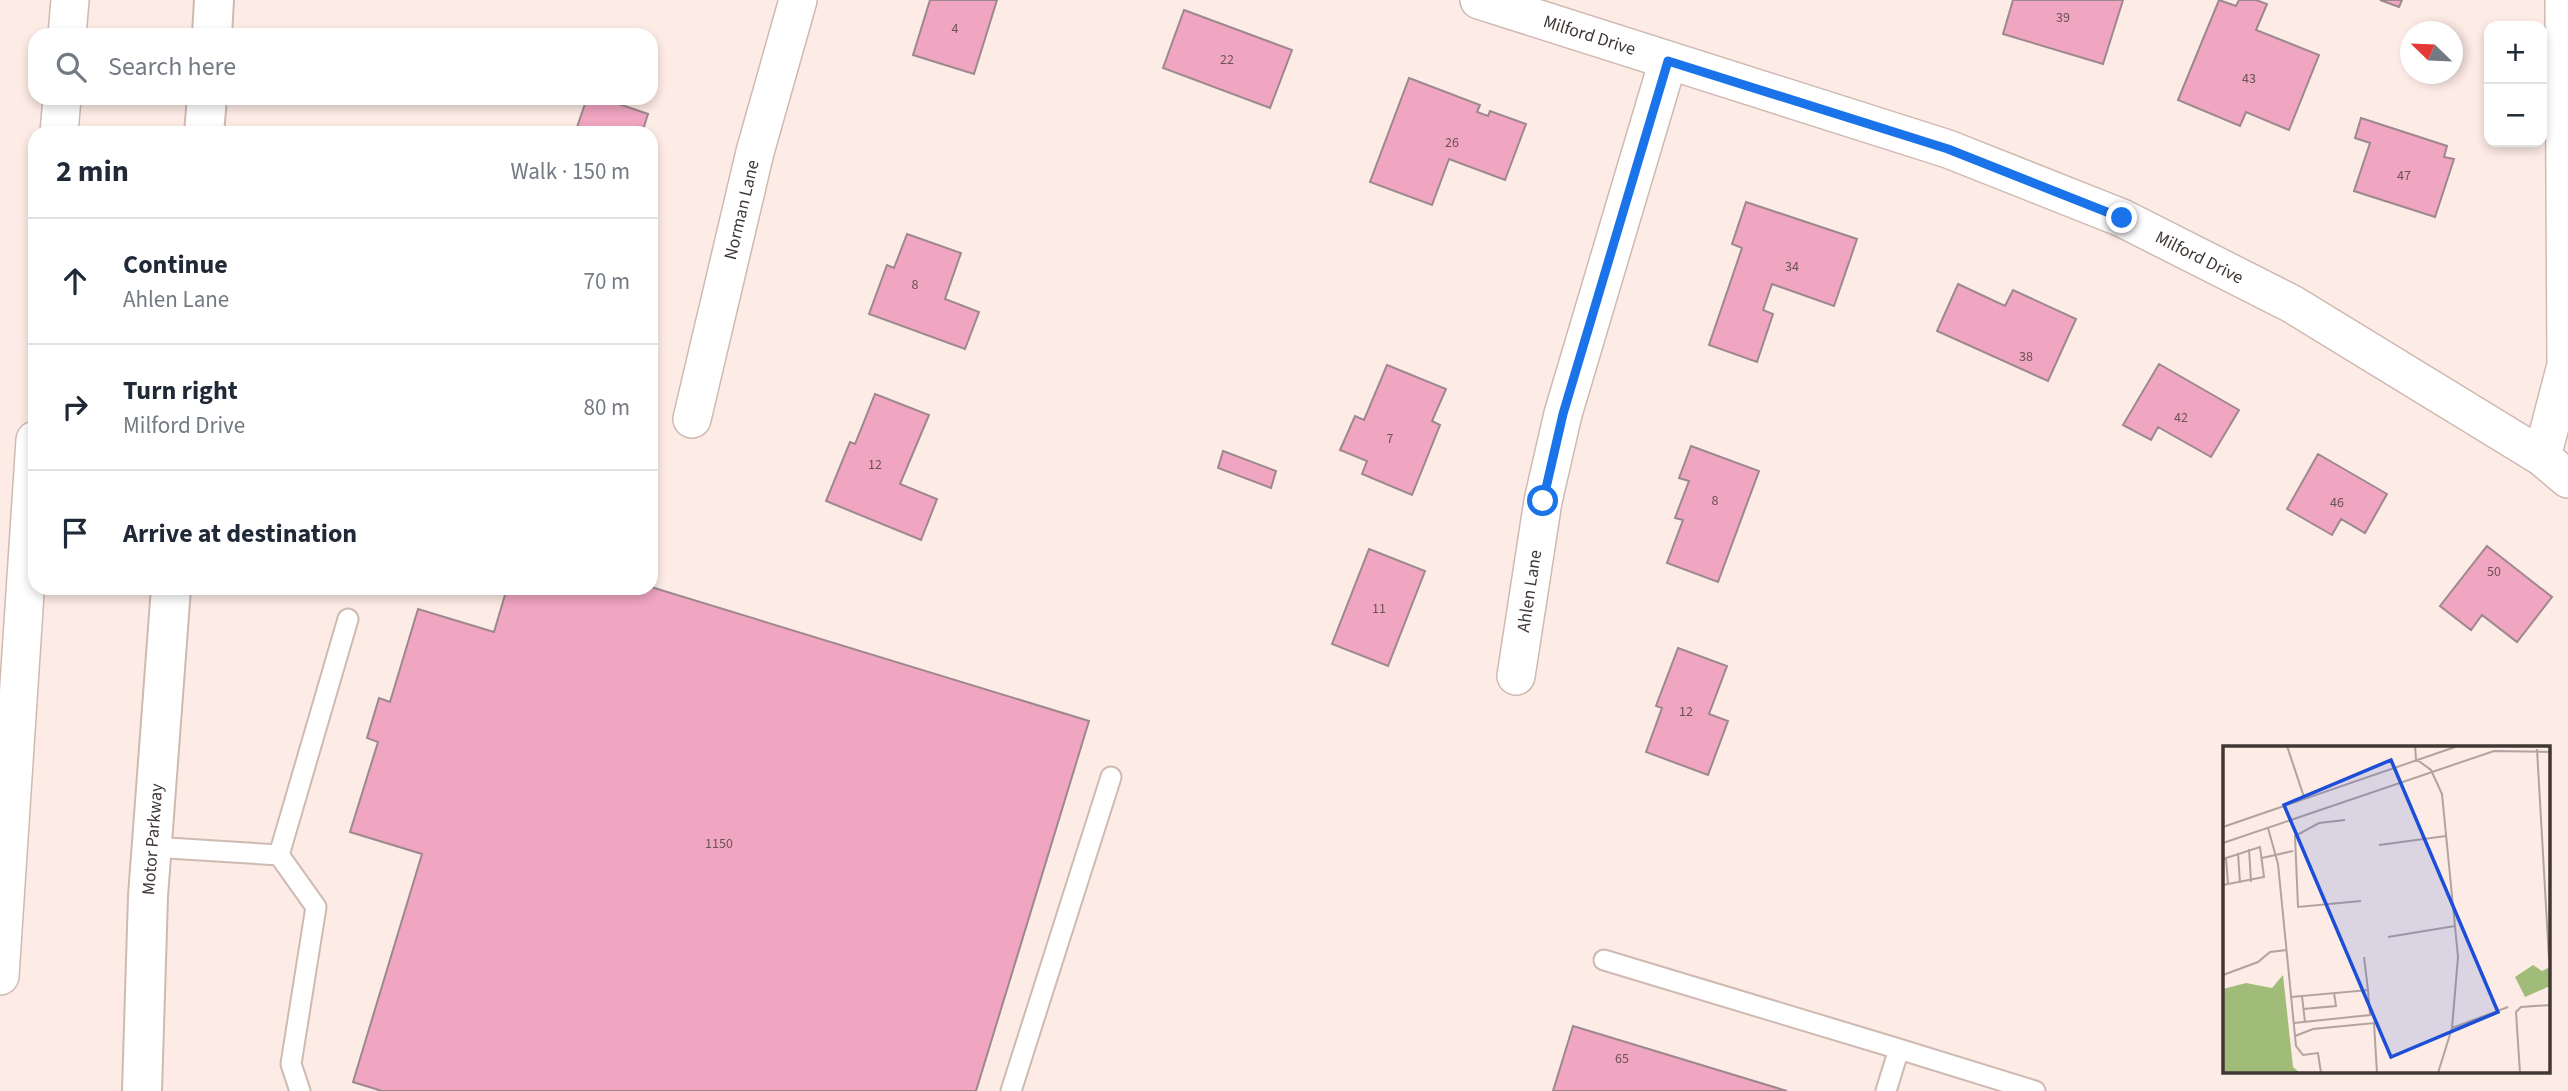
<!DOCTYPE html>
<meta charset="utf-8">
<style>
:root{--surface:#fff;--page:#f2f2f3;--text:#1f2937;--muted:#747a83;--line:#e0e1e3}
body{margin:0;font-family:"Source Sans 3",sans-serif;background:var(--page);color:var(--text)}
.controls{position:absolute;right:21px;top:21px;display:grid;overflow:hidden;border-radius:14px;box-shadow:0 4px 10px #0003}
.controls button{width:63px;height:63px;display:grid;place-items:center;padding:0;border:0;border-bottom:2px solid var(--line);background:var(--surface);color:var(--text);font:35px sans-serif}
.compass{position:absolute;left:2400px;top:21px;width:63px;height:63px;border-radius:50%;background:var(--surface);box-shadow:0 4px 10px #0003;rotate:293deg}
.stop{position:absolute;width:21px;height:21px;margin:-16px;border:5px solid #1a73e8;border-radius:50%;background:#fff}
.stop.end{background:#1a73e8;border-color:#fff;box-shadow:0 2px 7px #0008}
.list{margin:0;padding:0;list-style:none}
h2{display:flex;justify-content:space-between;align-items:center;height:91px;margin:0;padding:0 28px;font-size:30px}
h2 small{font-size:23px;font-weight:400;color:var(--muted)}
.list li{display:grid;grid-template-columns:46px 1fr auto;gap:21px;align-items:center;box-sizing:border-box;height:126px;padding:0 28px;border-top:2px solid var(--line)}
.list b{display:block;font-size:26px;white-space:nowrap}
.list p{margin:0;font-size:23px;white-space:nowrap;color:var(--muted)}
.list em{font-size:23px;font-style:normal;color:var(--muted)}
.icon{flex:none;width:38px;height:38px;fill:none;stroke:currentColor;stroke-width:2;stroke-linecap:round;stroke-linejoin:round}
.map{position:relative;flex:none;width:2568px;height:1091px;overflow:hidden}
.search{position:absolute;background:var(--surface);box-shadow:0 4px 10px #0003;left:28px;top:28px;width:630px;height:77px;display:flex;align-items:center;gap:18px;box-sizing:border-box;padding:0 24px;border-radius:21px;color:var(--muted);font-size:26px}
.panel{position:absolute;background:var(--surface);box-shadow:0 4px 10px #0003;left:28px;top:126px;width:630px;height:469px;border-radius:21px}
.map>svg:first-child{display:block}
.building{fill:#f0a5c0;stroke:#9c888e;stroke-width:2}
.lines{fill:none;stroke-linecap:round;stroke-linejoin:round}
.service-casing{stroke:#cfbab2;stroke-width:23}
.minor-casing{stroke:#cfbab2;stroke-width:40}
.secondary-casing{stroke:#cfbab2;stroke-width:42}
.service{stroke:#fff;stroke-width:19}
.minor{stroke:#fff;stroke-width:37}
.secondary{stroke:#fff;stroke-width:38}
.route{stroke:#1a73e8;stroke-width:9}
.labels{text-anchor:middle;stroke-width:5;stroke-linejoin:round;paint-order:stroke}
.number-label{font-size:14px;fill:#6c5358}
.street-label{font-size:18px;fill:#403835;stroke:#fdebe5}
.inset-road{fill:none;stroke:#b1a39f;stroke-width:2}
.view{fill:#1d4ed8;fill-opacity:0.15;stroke:#1d4ed8;stroke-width:3.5}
.inset-edge{fill:none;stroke:#403835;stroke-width:3.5}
</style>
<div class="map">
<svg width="2568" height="1091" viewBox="0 0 2568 1091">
<rect width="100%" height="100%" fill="#fdebe5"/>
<path class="building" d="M 930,0 L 997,0 L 974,74 L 913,55 Z
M 2013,0 L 2123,0 L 2103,64 L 2003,34 Z
M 2219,0 L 2236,6 L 2239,0 L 2256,0 L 2267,4 L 2256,30 L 2319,55 L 2289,130 L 2246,112 L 2240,126 L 2178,100 Z
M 2380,0 L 2402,0 L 2399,7 Z
M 1184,10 L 1292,50 L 1270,108 L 1163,68 Z
M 1409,78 L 1480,105 L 1477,112 L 1488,116 L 1490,111 L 1526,124 L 1505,180 L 1449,159 L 1432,205 L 1370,182 Z
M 587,98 L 601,98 L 648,114 L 642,133 L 575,133 Z
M 2361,118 L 2447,146 L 2444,157 L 2454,159 L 2435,217 L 2354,191 L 2370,143 L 2355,138 Z
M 1746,202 L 1857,239 L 1834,306 L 1772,284 L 1763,310 L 1773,314 L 1757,362 L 1709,345 L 1742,248 L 1732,244 Z
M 907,234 L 961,253 L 945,299 L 979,312 L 965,349 L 869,314 L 887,265 L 894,268 Z
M 1958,284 L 2005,306 L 2013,290 L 2076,319 L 2048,381 L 1937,331 Z
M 2159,364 L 2239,410 L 2211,457 L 2158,427 L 2151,440 L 2123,425 Z
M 1387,365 L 1446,389 L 1432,421 L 1440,425 L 1412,495 L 1362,474 L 1367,461 L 1340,450 L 1355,416 L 1364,420 Z
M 875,394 L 929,415 L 900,484 L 937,499 L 921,540 L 826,501 L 850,442 L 855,444 Z
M 1691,446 L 1759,471 L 1718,582 L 1667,563 L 1683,520 L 1675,518 L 1689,481 L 1679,478 Z
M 1223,451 L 1276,471 L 1271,488 L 1218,468 Z
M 2318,454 L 2387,494 L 2365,533 L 2341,519 L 2332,535 L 2287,509 Z
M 2487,546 L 2552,597 L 2517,642 L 2482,615 L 2471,630 L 2440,606 Z
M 1369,549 L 1425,571 L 1388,666 L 1332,644 Z
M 651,587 L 1089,721 L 976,1091 L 382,1091 L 353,1082 L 422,854 L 350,832 L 378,742 L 367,738 L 379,698 L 390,702 L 418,609 L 494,632 L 507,588 Z
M 1678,648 L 1727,666 L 1709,714 L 1728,721 L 1708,775 L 1646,752 L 1662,708 L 1656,706 Z
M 1573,1026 L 1787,1091 L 1553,1091 Z"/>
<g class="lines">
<defs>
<path id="service" d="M 152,847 L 279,855
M 279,855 L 316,907 L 291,1064 L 300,1091
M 279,855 L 348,619
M 1604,960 L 1899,1049
M 1011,1091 L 1111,777
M 1886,1091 L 1899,1049 L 2035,1091"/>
<g id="minor">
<path id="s1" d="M 1479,0 L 1948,149 L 2122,218 L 2292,304 L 2542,457 L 2568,479"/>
<path d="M 67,35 L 70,0"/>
<path d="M 59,133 L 62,98"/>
<path id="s2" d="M 692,419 L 755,152 L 798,0"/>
<path d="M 2542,457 L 2566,365 L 2564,0"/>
<path id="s3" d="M 1516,676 L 1543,501 L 1563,414 L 1668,61"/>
<path d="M 0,976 L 35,440"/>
</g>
<g id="secondary">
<path d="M 212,35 L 214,0"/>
<path d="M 204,133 L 207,98"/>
<path id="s4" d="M 142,1091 L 148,896 L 171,588"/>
</g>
</defs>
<use href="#service" class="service-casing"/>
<use href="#minor" class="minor-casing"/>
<use href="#secondary" class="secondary-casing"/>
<use href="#service" class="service"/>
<use href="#minor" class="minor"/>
<use href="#secondary" class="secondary"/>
</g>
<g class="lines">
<path class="route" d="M 1543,501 L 1563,414 L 1668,61 L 1948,149 L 2122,218"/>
</g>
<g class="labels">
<g class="number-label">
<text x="2063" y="22">39</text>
<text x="955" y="33">4</text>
<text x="1227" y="64">22</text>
<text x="2249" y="83">43</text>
<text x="1452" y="147">26</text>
<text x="2404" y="180">47</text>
<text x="1792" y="271">34</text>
<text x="915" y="289">8</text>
<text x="2026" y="361">38</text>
<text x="2181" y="422">42</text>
<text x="1390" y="443">7</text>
<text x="875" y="469">12</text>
<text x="1715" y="505">8</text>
<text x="2337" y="507">46</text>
<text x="2494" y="576">50</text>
<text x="1379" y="613">11</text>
<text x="1686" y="716">12</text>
<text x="719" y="848">1150</text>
<text x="1622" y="1063">65</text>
</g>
<g class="street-label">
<text dy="6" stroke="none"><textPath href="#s1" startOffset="116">Milford Drive</textPath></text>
<text dy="6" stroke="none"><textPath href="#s2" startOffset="215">Norman Lane</textPath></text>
<text dy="6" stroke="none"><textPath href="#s1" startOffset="766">Milford Drive</textPath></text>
<text dy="6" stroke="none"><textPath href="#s3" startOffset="86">Ahlen Lane</textPath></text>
<text dy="6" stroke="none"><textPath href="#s4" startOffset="252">Motor Parkway</textPath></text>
</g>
</g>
<g transform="translate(2223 746)">
<rect width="327" height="327" fill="#fdebe5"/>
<path d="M 310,219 L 319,225 L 327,221 L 327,240 L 302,251 L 292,231 ZM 60,229 L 70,321 L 77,327 L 0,327 L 0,243 L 23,237 L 49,242 Z" fill="#a1bc79"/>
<path class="inset-road" d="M 64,0 L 81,51M 192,0 L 193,13 L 208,24 L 219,48 L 235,211 L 229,282 L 215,327M 314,3 L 326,213M 122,74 L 96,77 L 72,90 L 75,161 L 138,155M 0,81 L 235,0M 45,82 L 55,118 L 73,300 L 80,309 L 95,307 L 98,327M 0,97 L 271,5 L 328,6M 156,99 L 223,90M 26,103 L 28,136M 15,107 L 17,137M 3,112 L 5,138M 39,112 L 70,105M 0,113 L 37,101 L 41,131 L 0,139M 165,191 L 232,180M 141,211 L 145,244M 0,229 L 35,216 L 47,206 L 64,204M 79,250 L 82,276M 68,251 L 145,244 L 147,269 L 71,277M 80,263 L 113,260 L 111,247M 229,282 L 285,261M 72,290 L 90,283 L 151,277 L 154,327M 297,327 L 293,266 L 298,261 L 328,259"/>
<path class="view" d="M 168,14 L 275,266 L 168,311 L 61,59 Z"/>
<rect width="327" height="327" class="inset-edge"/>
</g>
</svg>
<div class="controls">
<button>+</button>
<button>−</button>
</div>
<svg class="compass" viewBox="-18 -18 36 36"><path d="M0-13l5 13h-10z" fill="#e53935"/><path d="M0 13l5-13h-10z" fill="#747a83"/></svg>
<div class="stop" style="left:1543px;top:501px"></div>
<div class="stop end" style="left:2122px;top:218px"></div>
<div class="search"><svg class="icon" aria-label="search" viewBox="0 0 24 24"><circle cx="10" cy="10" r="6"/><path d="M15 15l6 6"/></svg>Search here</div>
<section class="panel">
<h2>2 min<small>Walk · 150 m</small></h2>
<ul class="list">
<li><svg class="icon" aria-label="ahead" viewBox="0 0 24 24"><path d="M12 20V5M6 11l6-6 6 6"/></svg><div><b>Continue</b><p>Ahlen Lane</p></div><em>70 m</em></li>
<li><svg class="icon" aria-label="right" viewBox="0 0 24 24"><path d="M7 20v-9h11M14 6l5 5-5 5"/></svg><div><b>Turn right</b><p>Milford Drive</p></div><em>80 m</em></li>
<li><svg class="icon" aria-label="arrive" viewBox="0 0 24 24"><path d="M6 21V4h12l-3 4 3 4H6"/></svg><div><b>Arrive at destination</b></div></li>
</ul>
</section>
</div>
